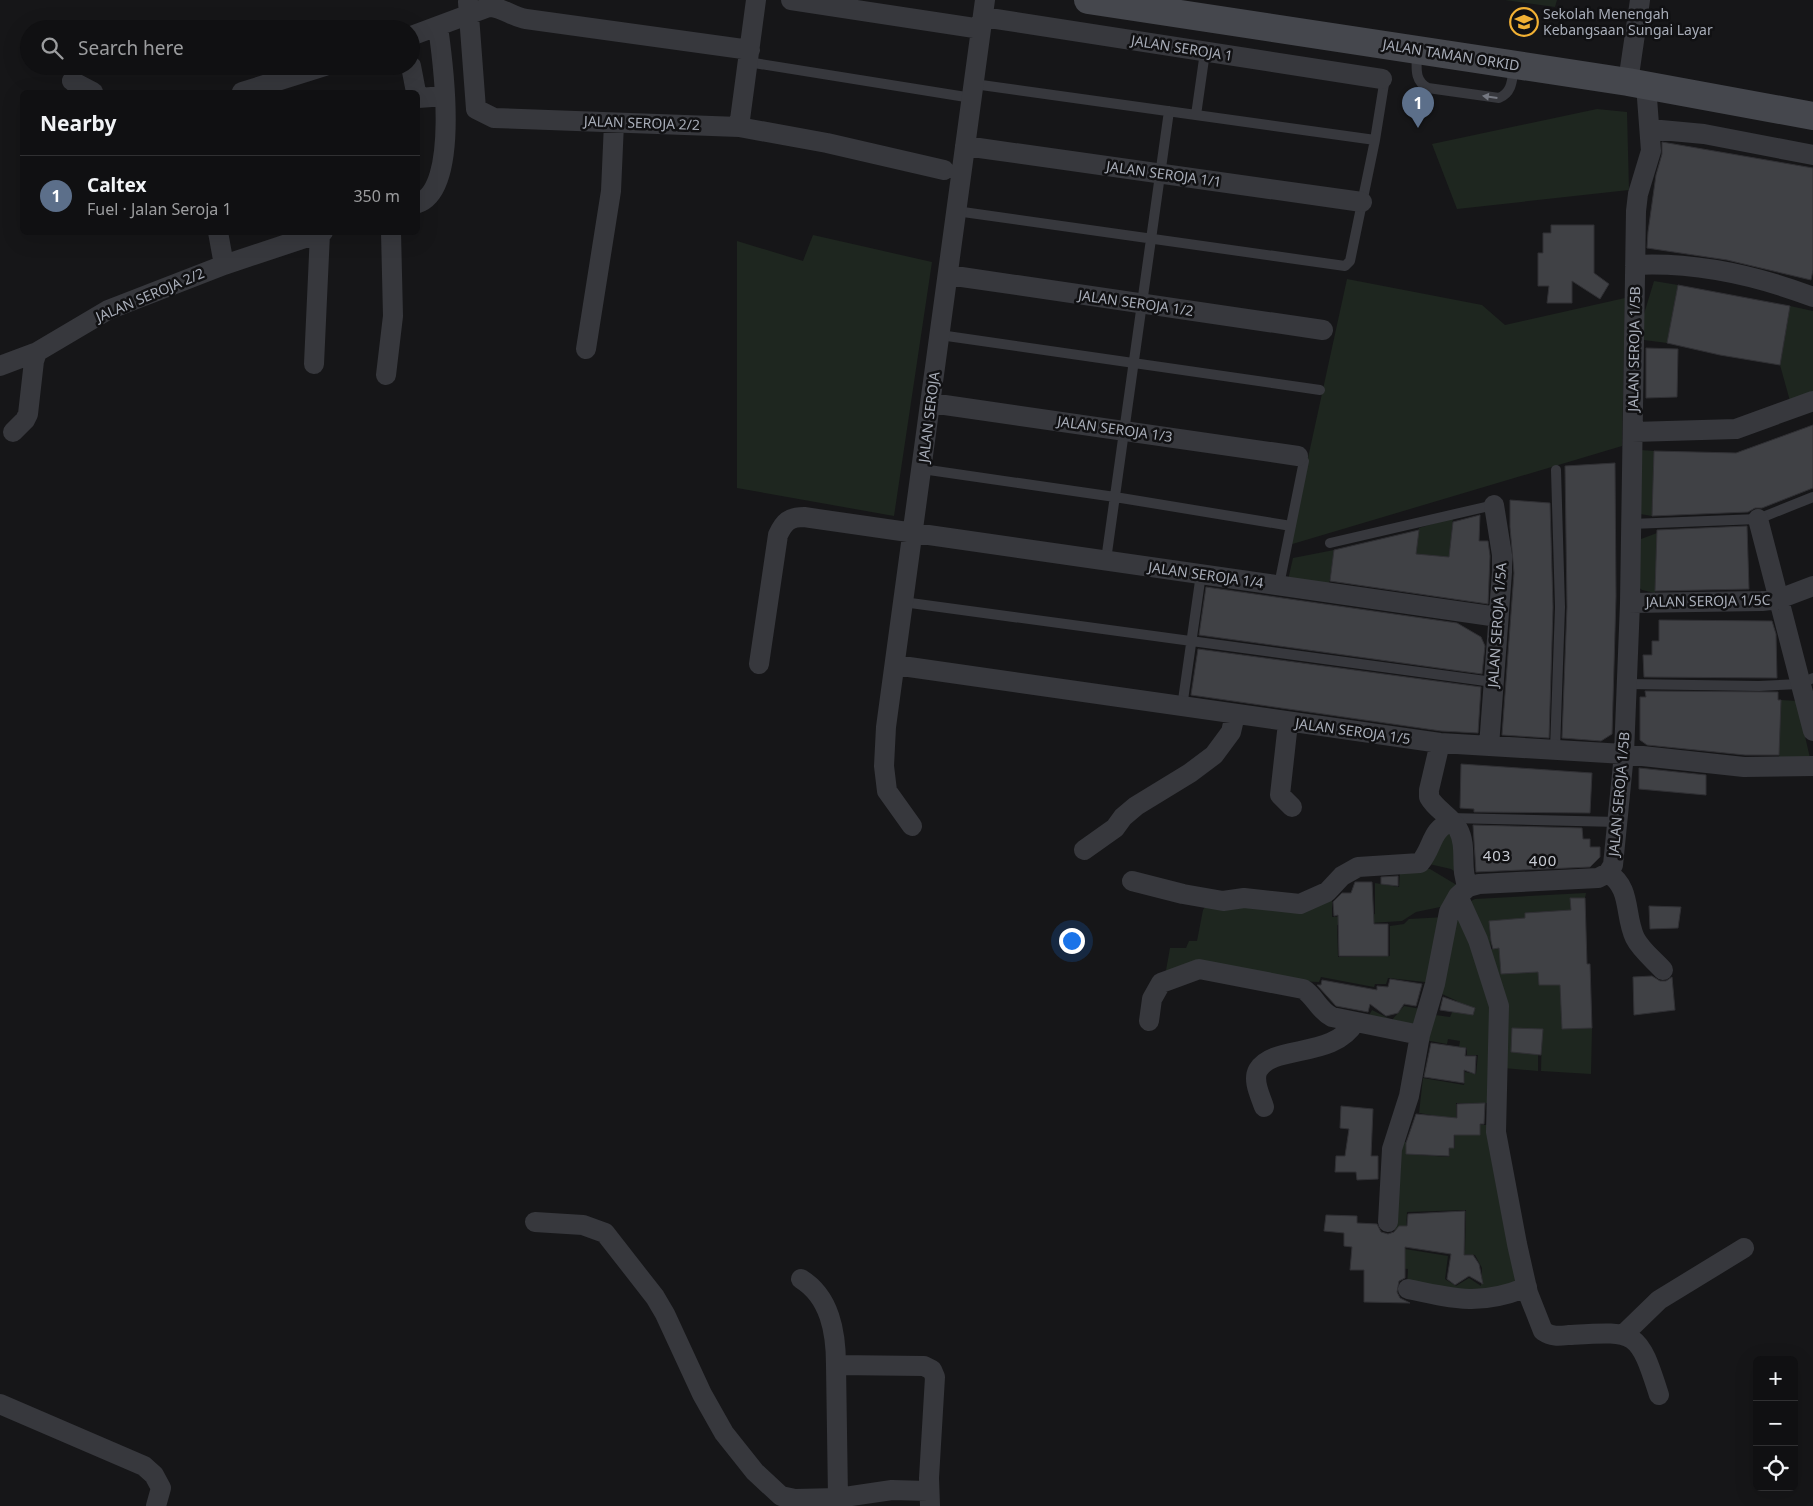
<!DOCTYPE html>
<meta charset="utf-8">
<style>
:root{--surface:#101012;--page:#1e1e20;--text:#f1f3f6;--muted:#9c9d9f;--line:#303032;--accent:#db2777}
body{margin:0;font-family:"Noto Sans",sans-serif;background:var(--page);color:var(--text)}
.controls{position:absolute;right:15px;bottom:15px;display:grid;overflow:hidden;border-radius:8px;box-shadow:0 5px 20px #0002}
.controls button{width:45px;height:45px;display:grid;place-items:center;padding:0;border:0;border-bottom:1px solid var(--line);background:var(--surface);color:var(--text);font:25px sans-serif}
.you{position:absolute;left:1071px;top:940px;width:18px;height:18px;margin:-12px;border:4px solid #fff;border-radius:50%;background:#1a73e8;box-shadow:0 0 0 8px #1a73e833}
.badge{display:grid;place-items:center;width:32px;height:32px;border-radius:50%;background:var(--accent);color:#fff;font-size:16px;font-weight:700}
.pin{position:absolute;translate:-50% -41px;filter:drop-shadow(0 1px 2px #0008)}
.pin::after{content:'';position:absolute;top:26px;width:18px;height:15px;background:inherit;clip-path:polygon(0 0,100% 0,50% 100%)}
.list{margin:0;padding:0;list-style:none}
h2{display:flex;justify-content:space-between;align-items:center;height:65px;margin:0;padding:0 20px;font-size:21px}
h2 small{font-size:16px;font-weight:400;color:var(--muted)}
.list li{display:grid;grid-template-columns:32px 1fr auto;gap:15px;align-items:center;box-sizing:border-box;height:80px;padding:0 20px;border-top:1px solid var(--line)}
.list b{display:block;font-size:19px;white-space:nowrap}
.list p{margin:0;font-size:16px;white-space:nowrap;color:var(--muted)}
.list em{font-size:16px;font-style:normal;color:var(--muted)}
.icon{flex:none;width:28px;height:28px;fill:none;stroke:currentColor;stroke-width:2;stroke-linecap:round;stroke-linejoin:round}
.map{position:relative;flex:none;width:1813px;height:1506px;overflow:hidden}
.search{position:absolute;background:var(--surface);box-shadow:0 5px 20px #0002;left:20px;top:20px;width:400px;height:55px;display:flex;align-items:center;gap:12px;box-sizing:border-box;padding:0 18px;border-radius:28px;color:var(--muted);font-size:19px}
.panel{position:absolute;background:var(--surface);box-shadow:0 5px 20px #0002;left:20px;top:90px;width:400px;height:145px;border-radius:8px}
.map>svg:first-child{display:block}
.green{fill:#1e261f;fill-rule:evenodd}
.building{fill:#404145;stroke:#303034}
.lines{fill:none;stroke-linecap:round;stroke-linejoin:round}
.service{stroke:#37383d;stroke-width:10}
.minor{stroke:#37383d;stroke-width:20}
.secondary{stroke:#45474d;stroke-width:28}
.oneway{fill:#757881}
.labels{text-anchor:middle;stroke-width:5;stroke-linejoin:round;paint-order:stroke}
.poi-label{font-size:14px;fill:#a8adb8;stroke:#111113;text-anchor:start}
.street-label{font-size:14px;fill:#a8adb8;stroke:#111113}
.neighbourhood-label{font-size:15px;letter-spacing:1px;fill:#c9ccd4;stroke:#111113}
</style>
<div class="map">
<svg width="1813" height="1506" viewBox="0 0 1813 1506">
<rect width="100%" height="100%" fill="#161618"/>
<path class="green" d="M 1505,0 L 1557,0 L 1555,7 Z
M 1597,109 L 1627,112 L 1629,190 L 1457,209 L 1432,144 Z
M 813,235 L 932,262 L 894,516 L 737,488 L 737,241 L 803,261 Z
M 1347,279 L 1482,305 L 1505,325 L 1625,298 L 1622,446 L 1289,545 Z
M 1654,281 L 1678,285 L 1667,343 L 1644,340 L 1644,314 Z
M 1790,306 L 1813,311 L 1813,394 L 1790,401 L 1780,365 Z
M 1641,450 L 1654,451 L 1652,516 L 1640,514 Z
M 1453,518 L 1449,557 L 1416,554 L 1419,528 Z
M 1657,533 L 1655,593 L 1642,590 L 1637,586 L 1641,539 Z
M 1334,550 L 1329,585 L 1288,580 L 1293,558 Z
M 1781,700 L 1797,701 L 1810,758 L 1779,758 Z
M 1453,833 L 1460,875 L 1451,869 L 1429,864 L 1436,837 Z
M 1420,868 L 1430,869 L 1460,887 L 1445,906 L 1416,912 L 1402,921 L 1337,925 L 1338,957 L 1390,956 L 1390,926 L 1404,924 L 1409,919 L 1446,917 L 1418,1026 L 1366,1021 L 1372,1010 L 1392,1020 L 1404,1006 L 1421,1009 L 1425,982 L 1388,978 L 1386,984 L 1375,984 L 1374,987 L 1321,977 L 1319,982 L 1165,976 L 1170,948 L 1186,948 L 1189,941 L 1197,941 L 1203,910 L 1207,904 L 1332,894 L 1332,917 L 1375,914 L 1375,883 L 1399,887 L 1400,873 Z
M 1586,893 L 1585,898 L 1570,899 L 1571,918 L 1552,911 L 1525,913 L 1525,926 L 1489,922 L 1491,949 L 1499,948 L 1501,974 L 1515,974 L 1515,968 L 1538,967 L 1539,985 L 1554,985 L 1564,965 L 1563,1029 L 1592,1028 L 1591,1074 L 1541,1071 L 1542,1029 L 1512,1028 L 1511,1052 L 1538,1054 L 1538,1071 L 1504,1068 L 1469,902 L 1475,899 Z
M 1460,909 L 1490,980 L 1494,1110 L 1525,1286 L 1502,1294 L 1407,1287 L 1408,1269 L 1394,1268 L 1396,1142 L 1406,1142 L 1406,1154 L 1449,1157 L 1450,1148 L 1455,1148 L 1455,1130 L 1437,1130 L 1437,1116 L 1419,1113 L 1423,1078 L 1464,1085 L 1465,1072 L 1476,1074 L 1478,1055 L 1467,1055 L 1467,1048 L 1459,1047 L 1460,1041 L 1448,1039 L 1447,1044 L 1425,1040 L 1435,1015 L 1450,1017 L 1457,1001 L 1442,994 L 1446,953 ZM 1456,1103 L 1489,1103 L 1489,1125 L 1480,1125 L 1480,1135 L 1457,1135 ZM 1466,1210 L 1465,1250 L 1453,1254 L 1475,1255 L 1482,1268 L 1481,1286 L 1469,1278 L 1456,1286 L 1445,1279 L 1448,1256 L 1405,1249 L 1407,1212 Z"/>
<path class="building" d="M 1662,142 L 1813,168 L 1813,270 L 1811,280 L 1727,260 L 1647,248 L 1648,232 L 1656,175 L 1662,154 Z
M 1551,225 L 1594,225 L 1594,273 L 1609,284 L 1600,299 L 1572,281 L 1572,303 L 1547,303 L 1549,286 L 1538,286 L 1538,253 L 1543,253 L 1543,233 L 1551,233 Z
M 1678,285 L 1790,306 L 1780,365 L 1720,355 L 1667,343 Z
M 1646,348 L 1678,349 L 1677,397 L 1646,398 Z
M 1813,425 L 1813,488 L 1762,508 L 1755,508 L 1748,512 L 1652,516 L 1654,451 L 1736,453 Z
M 1615,463 L 1616,596 L 1612,734 L 1601,741 L 1562,738 L 1567,607 L 1565,466 Z
M 1510,500 L 1550,503 L 1553,607 L 1549,738 L 1502,735 L 1514,573 L 1510,527 Z
M 1480,515 L 1479,541 L 1488,541 L 1490,556 L 1488,604 L 1330,581 L 1334,550 L 1419,530 L 1416,554 L 1449,557 L 1453,522 Z
M 1747,526 L 1749,589 L 1655,591 L 1657,530 Z
M 1206,587 L 1457,623 L 1481,637 L 1485,646 L 1482,674 L 1199,635 Z
M 1659,620 L 1772,621 L 1776,634 L 1777,678 L 1644,677 L 1643,655 L 1652,655 L 1652,641 L 1659,641 Z
M 1198,649 L 1481,687 L 1478,733 L 1441,731 L 1191,695 Z
M 1645,691 L 1778,692 L 1778,700 L 1781,700 L 1779,755 L 1745,755 L 1647,745 L 1640,740 L 1640,697 L 1646,697 Z
M 1461,764 L 1592,773 L 1590,813 L 1474,812 L 1474,809 L 1460,808 Z
M 1639,768 L 1706,775 L 1706,795 L 1639,789 Z
M 1473,825 L 1582,828 L 1583,839 L 1590,839 L 1590,847 L 1600,847 L 1600,857 L 1590,867 L 1476,872 Z
M 1398,876 L 1398,886 L 1381,884 L 1381,877 Z
M 1355,882 L 1372,882 L 1374,924 L 1388,924 L 1388,956 L 1339,956 L 1338,915 L 1334,916 L 1333,902 L 1342,893 L 1351,893 Z
M 1570,898 L 1585,898 L 1587,964 L 1590,964 L 1592,1028 L 1562,1029 L 1560,985 L 1539,985 L 1538,972 L 1501,974 L 1499,948 L 1493,949 L 1491,941 L 1489,921 L 1525,918 L 1525,913 L 1571,910 Z
M 1649,906 L 1681,907 L 1678,928 L 1650,929 Z
M 1652,976 L 1660,981 L 1666,981 L 1672,977 L 1675,1010 L 1634,1015 L 1633,977 Z
M 1390,979 L 1422,984 L 1416,1006 L 1404,1004 L 1398,1013 L 1386,1016 L 1370,1004 L 1368,1012 L 1336,1006 L 1317,985 L 1321,985 L 1322,980 L 1377,990 L 1377,986 L 1388,987 Z
M 1443,997 L 1475,1008 L 1473,1015 L 1440,1010 Z
M 1512,1028 L 1543,1029 L 1541,1055 L 1511,1052 Z
M 1431,1043 L 1466,1048 L 1465,1056 L 1476,1056 L 1475,1074 L 1464,1070 L 1464,1083 L 1424,1077 Z
M 1485,1103 L 1484,1124 L 1480,1124 L 1480,1135 L 1454,1135 L 1454,1148 L 1449,1148 L 1449,1156 L 1406,1154 L 1406,1143 L 1416,1114 L 1457,1118 L 1457,1104 Z
M 1341,1106 L 1373,1109 L 1371,1156 L 1378,1156 L 1378,1179 L 1357,1180 L 1356,1172 L 1335,1172 L 1336,1156 L 1345,1156 L 1349,1129 L 1340,1128 Z
M 1465,1211 L 1464,1255 L 1473,1255 L 1479,1264 L 1483,1284 L 1469,1276 L 1455,1285 L 1447,1279 L 1451,1254 L 1405,1247 L 1405,1278 L 1399,1281 L 1397,1292 L 1400,1298 L 1410,1303 L 1364,1302 L 1364,1270 L 1350,1270 L 1352,1247 L 1344,1246 L 1344,1233 L 1324,1231 L 1326,1215 L 1357,1216 L 1357,1223 L 1377,1224 L 1381,1232 L 1388,1234 L 1394,1232 L 1399,1226 L 1407,1226 L 1408,1214 Z"/>
<g class="lines">
<path class="service" d="M 1417,51 C 1417,66 1413,80 1428,88 L 1499,98 C 1513,92 1512,79 1514,66
M 748,62 L 972,98
M 974,84 L 1375,140
M 1196,115 L 1205,52
M 956,211 L 1345,266 L 1350,261 L 1375,140 L 1384,84 L 1382,79
M 940,335 L 1320,390
M 922,469 L 1115,497 L 1291,526
M 1631,524 L 1758,519 L 1813,497
M 1330,543 L 1494,505
M 1106,560 L 1169,111
M 1279,585 L 1304,461 L 1298,456
M 903,602 L 1493,682
M 1627,684 L 1759,686 L 1799,684 L 1813,678
M 1182,707 L 1201,574
M 1555,750 L 1560,607 L 1556,470
M 1449,818 L 1618,822"/>
<path class="minor" d="M 791,0 L 981,29
M 468,2 L 476,109
M 983,17 L 1382,79
M 411,36 L 489,7 C 502,7 513,17 526,19 L 750,50
M 411,66 L 416,92
M 72,81 L 93,92
M 1628,82 L 1640,0
M 242,92 L 325,66
M 418,98 L 445,96
M 476,109 L 494,118 L 739,127 L 827,143 L 944,170
M 739,127 L 756,0
M 1650,129 L 1704,134 L 1813,155
M 965,146 L 1362,202
M 418,203 C 460,189 443,62 438,27
M 218,232 L 224,265
M 1635,265 C 1697,262 1755,275 1813,297
M 948,275 L 1323,330
M 586,349 L 611,191 L 614,123
M 314,364 L 320,233
M 0,366 L 37,352
M 386,375 L 393,316 L 391,232
M 931,403 L 1298,456
M 13,432 L 25,420 L 28,414 L 34,361 L 37,352 L 108,310 L 224,265 L 323,232
M 1633,432 L 1736,429 L 1813,401
M 1758,519 L 1813,731
M 1630,603 L 1762,601 L 1779,599 L 1813,586
M 759,664 L 778,535 C 784,522 789,517 804,517 L 1498,617
M 895,665 L 1440,743 L 1624,754 L 1744,767 L 1813,766
M 1288,723 L 1280,795 L 1292,807
M 1440,743 L 1429,790 L 1429,797 C 1436,810 1451,816 1458,829 C 1468,847 1459,869 1468,887
M 1489,746 L 1502,572 L 1502,555 L 1494,505
M 912,826 L 887,791 L 884,766 L 886,727 L 985,0
M 1084,850 L 1115,828 L 1123,817 L 1136,806 L 1190,773 L 1214,755 L 1231,732 L 1235,715
M 1608,873 C 1632,888 1624,915 1635,938 C 1641,950 1654,960 1663,970
M 1132,881 L 1183,894 L 1223,901 L 1244,898 L 1300,904 L 1327,892 L 1342,876 L 1358,867 L 1420,863 C 1434,846 1430,830 1452,821
M 1458,896 L 1478,940 L 1499,1006 L 1496,1132 L 1517,1244 L 1528,1293 L 1543,1331 C 1552,1337 1559,1336 1569,1335 C 1636,1331 1638,1329 1659,1395
M 1149,1021 L 1152,999 L 1161,983 L 1199,969 L 1303,989 C 1315,996 1318,1010 1332,1017 L 1420,1035
M 1264,1107 C 1261,1097 1252,1081 1258,1070 C 1273,1044 1334,1059 1355,1022
M 535,1222 L 583,1225 L 605,1233 L 655,1297 L 665,1314 L 702,1394 L 724,1433 L 755,1472 L 781,1496 L 795,1499 L 838,1498 L 892,1490 L 928,1491
M 1388,1222 L 1392,1149 L 1409,1096 L 1420,1035 L 1435,984 L 1449,912 L 1458,896 L 1468,887 L 1479,884 L 1598,878 L 1608,873 L 1613,865 L 1624,754 L 1630,603 L 1636,211 L 1638,194 L 1651,151 L 1646,85
M 801,1279 C 830,1297 836,1332 836,1365 L 924,1366 L 932,1370 L 935,1377 L 929,1478 L 930,1506
M 1408,1289 C 1454,1299 1481,1306 1527,1287
M 1624,1334 L 1659,1300 L 1744,1248
M 836,1365 L 838,1498
M 0,1404 L 144,1466 L 154,1475 L 161,1488 L 156,1506"/>
<path class="secondary" d="M 1088,0 L 1628,82 L 1813,116"/>
</g>
<defs><path id="oneway-solid" d="M-6-.8H1V-3.2L6.5 0L1 3.2V.8H-6Z" transform="scale(1.25)"/></defs>
<use class="oneway" href="#oneway-solid" transform="translate(1490 97) rotate(-172)"/>
<defs>
<symbol id="school-ring" viewBox="-11 -11 22 22"><circle r="9.5" fill="#111113" stroke="#f2b134" stroke-width="1.5"/><path d="M0-5L7-2L0 1L-7-2ZM-4 1L0 2.5L4 1V4Q0 6-4 4Z" fill="#f2b134"/></symbol>
</defs>
<g fill-rule="evenodd">
<use href="#school-ring" x="1508" y="6" width="32" height="32"/>
</g>
<g class="labels">
<g class="poi-label">
<text x="1543" y="19">Sekolah Menengah<tspan x="1543" dy="16">Kebangsaan Sungai Layar</tspan></text>
</g>
<g class="street-label">
<text transform="translate(1182 48) rotate(9)" y="5">JALAN SEROJA 1</text>
<text transform="translate(1451 55) rotate(9)" y="5">JALAN TAMAN ORKID</text>
<text transform="translate(642 123) rotate(2)" y="5">JALAN SEROJA 2/2</text>
<text transform="translate(1164 174) rotate(8)" y="5">JALAN SEROJA 1/1</text>
<text transform="translate(150 295) rotate(-23)" y="5">JALAN SEROJA 2/2</text>
<text transform="translate(1136 303) rotate(8)" y="5">JALAN SEROJA 1/2</text>
<text transform="translate(1634 349) rotate(-89)" y="5">JALAN SEROJA 1/5B</text>
<text transform="translate(929 417) rotate(-83)" y="5">JALAN SEROJA</text>
<text transform="translate(1115 429) rotate(8)" y="5">JALAN SEROJA 1/3</text>
<text transform="translate(1206 575) rotate(8)" y="5">JALAN SEROJA 1/4</text>
<text transform="translate(1708 601) rotate(-1)" y="5">JALAN SEROJA 1/5C</text>
<text transform="translate(1497 625) rotate(-86)" y="5">JALAN SEROJA 1/5A</text>
<text transform="translate(1353 731) rotate(8)" y="5">JALAN SEROJA 1/5</text>
<text transform="translate(1619 794) rotate(-85)" y="5">JALAN SEROJA 1/5B</text>
</g>
<g class="neighbourhood-label">
<text x="1497" y="861">403</text>
<text x="1543" y="866">400</text>
</g>
</g>
</svg>
<div class="controls">
<button>+</button>
<button>−</button>
<button><svg class="icon" aria-label="locate" viewBox="0 0 24 24"><circle cx="12" cy="12" r="6"/><path d="M12 2v4M12 18v4M2 12h4M18 12h4"/></svg></button>
</div>
<div class="you"></div>
<div class="pin badge" style="left:1418px;top:128px;background:#5c6f8a">1</div>
<div class="search"><svg class="icon" aria-label="search" viewBox="0 0 24 24"><circle cx="10" cy="10" r="6"/><path d="M15 15l6 6"/></svg>Search here</div>
<section class="panel">
<h2>Nearby<small></small></h2>
<ul class="list">
<li><span class="badge" style="background:#5c6f8a">1</span><div><b>Caltex</b><p>Fuel · Jalan Seroja 1</p></div><em>350 m</em></li>
</ul>
</section>
</div>
